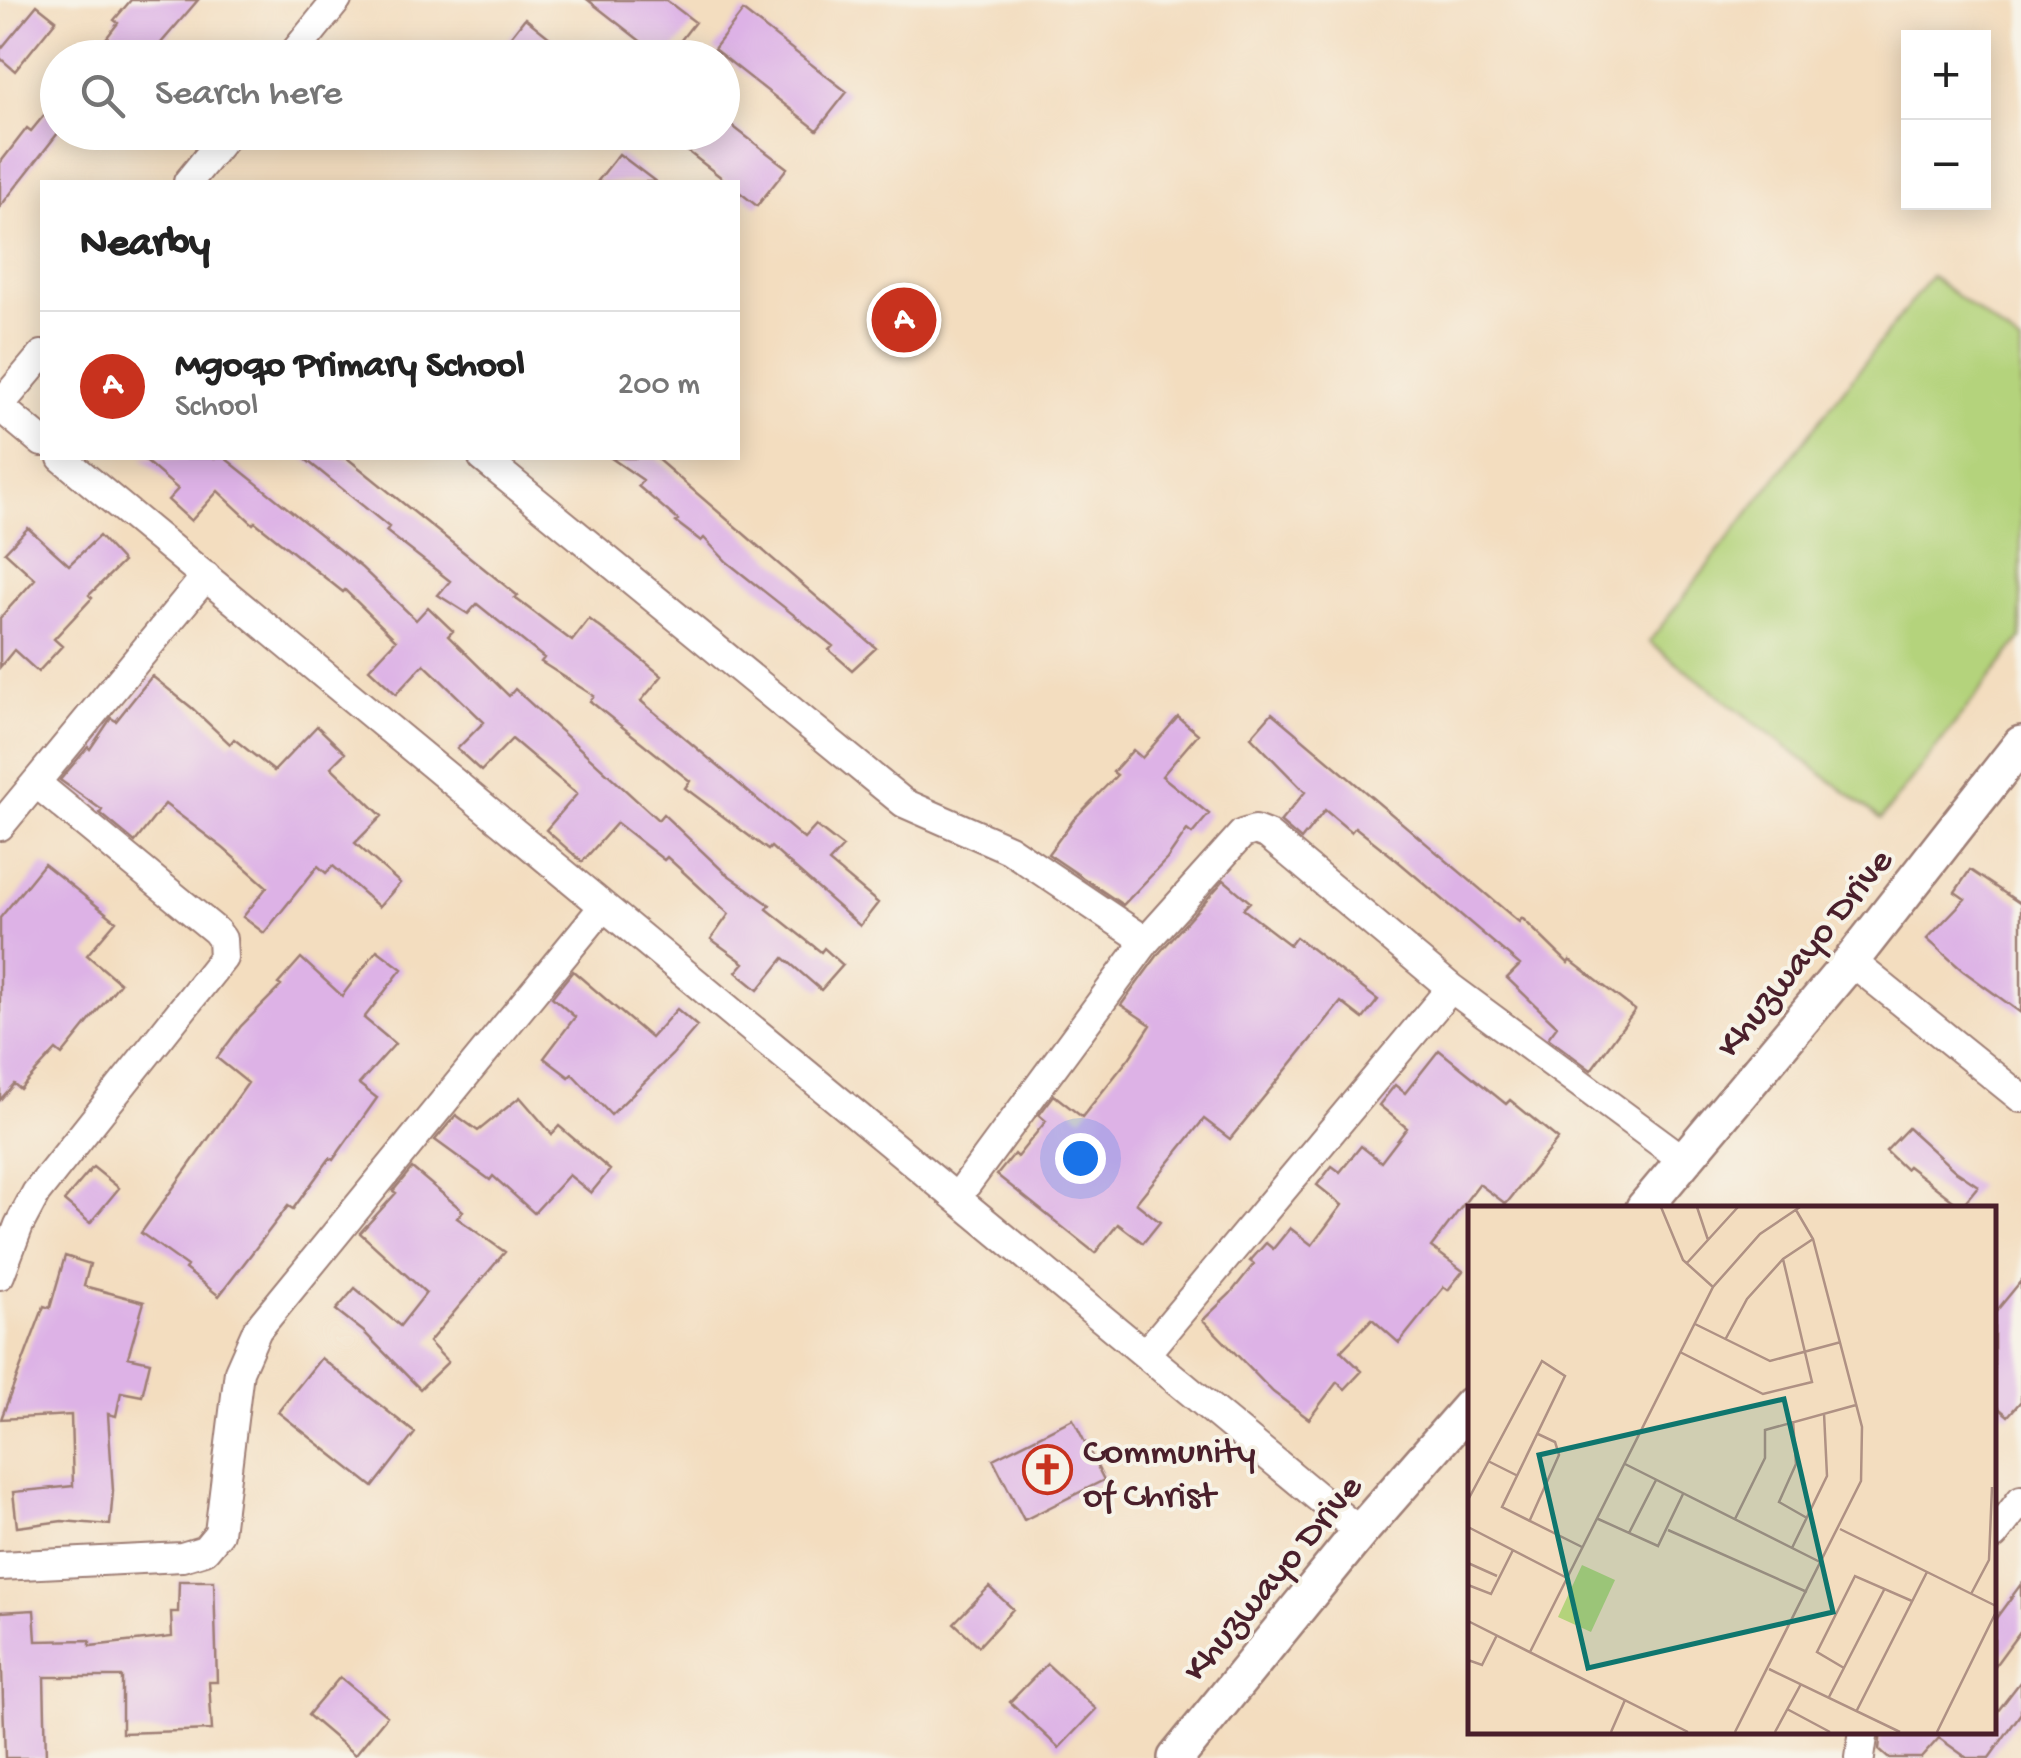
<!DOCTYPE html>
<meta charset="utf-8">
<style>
:root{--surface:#fff;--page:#f6f6f6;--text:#222;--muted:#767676;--line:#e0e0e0;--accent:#c8321e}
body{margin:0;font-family:"Gochi Hand",sans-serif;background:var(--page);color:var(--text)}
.controls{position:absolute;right:30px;top:30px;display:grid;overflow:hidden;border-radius:0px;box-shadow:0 5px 25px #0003}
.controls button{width:90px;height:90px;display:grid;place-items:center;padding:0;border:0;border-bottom:2px solid var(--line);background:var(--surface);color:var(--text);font:50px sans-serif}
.you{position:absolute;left:1080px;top:1158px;width:35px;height:35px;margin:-25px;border:8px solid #fff;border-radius:50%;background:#1a73e8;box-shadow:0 0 0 15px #1a73e833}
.badge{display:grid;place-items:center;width:65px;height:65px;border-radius:50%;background:var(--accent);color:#fff;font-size:32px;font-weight:700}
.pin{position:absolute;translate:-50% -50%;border:5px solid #fff;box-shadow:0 2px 10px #0006}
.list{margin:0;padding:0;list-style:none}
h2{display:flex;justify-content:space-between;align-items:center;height:130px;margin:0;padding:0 40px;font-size:42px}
h2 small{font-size:32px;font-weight:400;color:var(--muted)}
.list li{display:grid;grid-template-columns:65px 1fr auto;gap:30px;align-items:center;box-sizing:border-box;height:150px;padding:0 40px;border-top:2px solid var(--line)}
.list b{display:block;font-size:38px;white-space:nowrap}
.list p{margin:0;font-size:32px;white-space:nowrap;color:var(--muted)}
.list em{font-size:32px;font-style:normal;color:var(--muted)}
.icon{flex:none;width:55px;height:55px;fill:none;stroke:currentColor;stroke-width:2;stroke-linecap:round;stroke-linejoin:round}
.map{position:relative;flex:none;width:2021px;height:1758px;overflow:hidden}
.search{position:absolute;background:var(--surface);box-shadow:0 5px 25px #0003;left:40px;top:40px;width:700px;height:110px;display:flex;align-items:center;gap:25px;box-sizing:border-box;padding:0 35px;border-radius:55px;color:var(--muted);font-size:38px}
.panel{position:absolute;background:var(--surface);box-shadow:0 5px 25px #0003;left:40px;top:180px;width:700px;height:280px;border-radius:0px}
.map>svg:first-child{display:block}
.green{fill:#b4d37b;stroke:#7f7953;stroke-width:2.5}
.building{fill:#ddb2e6}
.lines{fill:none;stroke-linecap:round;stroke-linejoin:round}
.minor-casing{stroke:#9e7e75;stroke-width:32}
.tertiary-casing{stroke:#9e7e75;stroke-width:40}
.minor{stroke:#fff;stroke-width:28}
.tertiary{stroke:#fff;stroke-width:35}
.labels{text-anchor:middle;stroke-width:8;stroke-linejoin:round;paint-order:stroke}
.street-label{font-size:38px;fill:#4a1f2b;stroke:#f7f3e8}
.poi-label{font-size:38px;fill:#4a1f2b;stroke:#f7f3e8;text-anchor:start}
.inset-road{fill:none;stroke:#af9184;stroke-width:2.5}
.view{fill:#0f766e;fill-opacity:0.15;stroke:#0f766e;stroke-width:5}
.inset-edge{fill:none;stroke:#4a1f2b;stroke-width:5}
</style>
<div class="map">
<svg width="2021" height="1758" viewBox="0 0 2021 1758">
<rect width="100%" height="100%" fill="#f7f3e8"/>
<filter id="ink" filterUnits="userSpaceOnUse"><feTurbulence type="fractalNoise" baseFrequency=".01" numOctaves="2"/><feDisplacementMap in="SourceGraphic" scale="20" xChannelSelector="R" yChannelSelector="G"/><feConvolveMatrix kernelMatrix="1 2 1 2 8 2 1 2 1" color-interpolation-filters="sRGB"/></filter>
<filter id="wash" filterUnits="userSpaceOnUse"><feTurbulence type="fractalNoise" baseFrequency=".0048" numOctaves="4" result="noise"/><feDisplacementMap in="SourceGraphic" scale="40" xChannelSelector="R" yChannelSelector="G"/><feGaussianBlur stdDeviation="2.25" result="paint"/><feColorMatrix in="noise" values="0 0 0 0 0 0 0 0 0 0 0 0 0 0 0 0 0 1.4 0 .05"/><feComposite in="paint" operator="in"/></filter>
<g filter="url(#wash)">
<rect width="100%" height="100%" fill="#f3ddbf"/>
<path class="green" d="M 1931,276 L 2021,345 L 2021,638 L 1881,819 L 1649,642 Z"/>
<g id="blocks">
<path class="building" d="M 131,0 L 198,0 L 148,58 L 91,58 L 118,23 L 114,20 Z
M 588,0 L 666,0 L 695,22 L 667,58 L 662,58 Z
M 37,5 L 56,20 L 15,71 L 0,58 L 0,50 Z
M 743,11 L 847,92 L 817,130 L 714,49 Z
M 525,18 L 575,58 L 494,58 Z
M 58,98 L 58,133 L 0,207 L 0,163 L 27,128 L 31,131 Z
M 722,118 L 787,168 L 757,206 L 738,191 L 738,182 L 727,182 L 663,132 L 722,132 Z
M 619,154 L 656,182 L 597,182 Z
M 142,458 L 225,458 L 362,568 L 416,620 L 428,607 L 453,631 L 448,636 L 509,696 L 515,689 L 658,820 L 663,814 L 724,872 L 770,905 L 767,909 L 821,952 L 824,948 L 843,965 L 821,990 L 784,958 L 758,990 L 736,972 L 744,963 L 711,939 L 729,914 L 667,857 L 664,860 L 617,823 L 582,862 L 546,830 L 577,794 L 512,739 L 481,771 L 457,749 L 484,722 L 424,664 L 396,694 L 369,669 L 396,640 L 345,590 L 343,592 L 255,522 L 253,524 L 218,491 L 191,521 L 168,500 L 178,489 Z
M 304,458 L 347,458 L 518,596 L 515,598 L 572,641 L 589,619 L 634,653 L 662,676 L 641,701 L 804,839 L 816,826 L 843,847 L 829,862 L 878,903 L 860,926 L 771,847 L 768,850 L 685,788 L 690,781 L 590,701 L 594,696 L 541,662 L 544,658 L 477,604 L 468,614 L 438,595 L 450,581 L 386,531 L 389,527 Z
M 611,458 L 656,458 L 876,648 L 852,670 L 829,650 L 833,646 L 727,562 L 704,538 L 701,541 L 676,522 L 678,520 L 638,486 L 643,480 Z
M 28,528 L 69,565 L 99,536 L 123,562 L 89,595 L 92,598 L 54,639 L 62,646 L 38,672 L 14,650 L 0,667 L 0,618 L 35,579 L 5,552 Z
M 152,676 L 192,708 L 230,744 L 234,739 L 274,771 L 317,726 L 345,753 L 331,767 L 382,816 L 355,843 L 400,883 L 379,907 L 333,866 L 326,873 L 318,866 L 264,933 L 243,917 L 267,887 L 223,848 L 165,804 L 135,842 L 100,813 L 102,810 L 60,780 L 88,747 L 90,749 L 111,718 L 116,721 Z
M 1272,713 L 1519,922 L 1522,918 L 1568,963 L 1570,960 L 1635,1010 L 1591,1070 L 1548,1038 L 1557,1026 L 1507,978 L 1520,965 L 1393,857 L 1355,827 L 1351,832 L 1325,810 L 1301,840 L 1280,822 L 1305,792 L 1251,737 Z
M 1178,717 L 1198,734 L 1162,776 L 1209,814 L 1192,834 L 1187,830 L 1167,859 L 1123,905 L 1048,854 L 1074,819 L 1117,775 L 1113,772 L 1133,750 L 1142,758 Z
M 44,864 L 116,921 L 87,955 L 120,983 L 62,1055 L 56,1050 L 20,1089 L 14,1084 L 0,1100 L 0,918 Z
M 1970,870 L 2021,904 L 2021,1013 L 1962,970 L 1927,939 L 1965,899 L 1955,892 Z
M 1224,880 L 1250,902 L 1243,909 L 1290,945 L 1296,937 L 1378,1000 L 1363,1019 L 1341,1002 L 1230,1139 L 1204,1119 L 1136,1203 L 1160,1222 L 1143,1243 L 1118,1224 L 1095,1253 L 997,1175 L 1014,1154 L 1017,1157 L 1046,1121 L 1039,1115 L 1054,1095 L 1082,1117 L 1130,1057 L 1151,1025 L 1121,1005 L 1160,952 Z
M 377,950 L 402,969 L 364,1018 L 395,1044 L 359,1084 L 377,1098 L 333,1160 L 330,1158 L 293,1209 L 288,1206 L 219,1296 L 185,1269 L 187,1266 L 141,1233 L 248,1083 L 217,1058 L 241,1026 L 281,986 L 278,984 L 301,958 L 342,996 Z
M 573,971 L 651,1038 L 677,1009 L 697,1026 L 672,1055 L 611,1115 L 572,1074 L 569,1077 L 544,1058 L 575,1017 L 552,997 Z
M 1439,1050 L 1506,1104 L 1510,1100 L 1558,1139 L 1506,1204 L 1479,1184 L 1431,1247 L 1463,1271 L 1448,1290 L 1444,1287 L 1399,1343 L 1372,1319 L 1341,1351 L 1362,1371 L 1345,1389 L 1337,1382 L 1309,1419 L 1273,1392 L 1203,1320 L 1230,1294 L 1254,1264 L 1250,1261 L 1266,1243 L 1273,1249 L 1290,1228 L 1312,1245 L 1342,1205 L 1317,1185 L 1332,1166 L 1340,1172 L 1361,1146 L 1381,1162 L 1407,1128 L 1379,1105 L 1395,1085 L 1405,1093 Z
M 520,1097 L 552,1134 L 559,1126 L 610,1170 L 591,1193 L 569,1175 L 534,1213 L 493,1176 L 490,1180 L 435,1140 L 456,1115 L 478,1131 Z
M 1908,1128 L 1954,1170 L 1978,1186 L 1961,1207 L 1908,1166 L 1905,1169 L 1886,1151 Z
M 93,1167 L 119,1188 L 90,1223 L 64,1201 Z
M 412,1168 L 463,1211 L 457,1218 L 505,1252 L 429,1342 L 448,1362 L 420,1389 L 364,1332 L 336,1310 L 355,1288 L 400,1326 L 426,1293 L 360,1233 L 396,1193 L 393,1191 Z
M 65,1256 L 90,1264 L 84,1286 L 144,1302 L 128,1357 L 150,1362 L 142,1396 L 121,1392 L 116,1416 L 108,1414 L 113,1491 L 110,1525 L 62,1521 L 17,1527 L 13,1492 L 73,1486 L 71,1415 L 1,1419 L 44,1306 L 50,1308 Z
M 2021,1281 L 2021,1401 L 2008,1416 L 1994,1404 L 1994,1314 Z
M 321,1358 L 415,1433 L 373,1487 L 278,1412 Z
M 1073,1419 L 1104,1480 L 1024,1520 L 993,1459 Z
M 179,1581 L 214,1581 L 217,1682 L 209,1682 L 212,1730 L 122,1733 L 122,1677 L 44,1677 L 46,1758 L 5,1758 L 0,1612 L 34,1610 L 36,1641 L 90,1640 L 90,1646 L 172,1637 L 171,1612 L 178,1612 Z
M 2021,1584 L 2021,1630 L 1994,1667 L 1994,1621 Z
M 989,1587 L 1013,1609 L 979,1646 L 954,1623 Z
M 1047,1664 L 1096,1709 L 1059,1748 L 1010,1702 Z
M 340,1677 L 387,1716 L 355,1755 L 308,1715 Z
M 2021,1681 L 2021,1713 L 1989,1758 L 1967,1758 L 1939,1738 L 1921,1758 L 1888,1758 L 1879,1750 L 1881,1730 L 1994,1730 L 1994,1716 Z"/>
</g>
</g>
<g filter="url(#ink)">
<use href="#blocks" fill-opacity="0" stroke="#9e7e75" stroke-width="2.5"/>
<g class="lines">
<defs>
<path id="minor" d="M 290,58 L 337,0
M 188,182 L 229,132
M 0,405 L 42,355
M 0,407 L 42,442
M 62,458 L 1360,1532
M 483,458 L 904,803 L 1009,849 L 1146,941
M 0,826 L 206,576
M 1851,961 L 2021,1098
M 958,1196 L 1146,941 L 1242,834 L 1255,830 L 1268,835 L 1451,988 L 1685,1161
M 0,1275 L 19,1225 L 36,1193 L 223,958 L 222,939 L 216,931 L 36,783
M 1146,1353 L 1451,988
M 1994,1535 L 2021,1500
M 0,1566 L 182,1557 L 205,1550 L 219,1533 L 239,1371 L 257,1330 L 603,907
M 1860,1758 L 1864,1730"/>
<path id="tertiary" d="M 1644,1208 L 1851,961 L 2021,744
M 1176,1758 L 1360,1532 L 1471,1405"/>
</defs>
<use href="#minor" class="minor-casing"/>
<use href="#tertiary" class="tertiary-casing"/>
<use href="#minor" class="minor"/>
<use href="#tertiary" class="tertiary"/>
</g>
</g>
<defs>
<symbol id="church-ring" viewBox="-11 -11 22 22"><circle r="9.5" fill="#f7f3e8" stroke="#c8321e" stroke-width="1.5"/><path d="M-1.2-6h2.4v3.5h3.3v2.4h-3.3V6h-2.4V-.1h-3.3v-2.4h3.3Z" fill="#c8321e"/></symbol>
</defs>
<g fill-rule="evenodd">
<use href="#church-ring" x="1020" y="1442" width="55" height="55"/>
</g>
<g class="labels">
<g class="street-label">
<text transform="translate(1802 951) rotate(-51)" y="13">Khuzwayo Drive</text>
<text transform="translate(1270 1576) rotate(-50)" y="13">Khuzwayo Drive</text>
</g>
<g class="poi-label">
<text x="1083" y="1461">Community<tspan x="1083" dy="44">of Christ</tspan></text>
</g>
</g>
<g transform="translate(1468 1206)">
<rect width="528" height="528" fill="#f3ddbf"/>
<path d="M 114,359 L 147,374 L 123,426 L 90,411 Z" fill="#b4d37b"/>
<path class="inset-road" d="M 193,1 L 215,54 L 245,81M 229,1 L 240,34M 218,58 L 270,1M 227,118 L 302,155 L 373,136M 257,134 L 279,93 L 315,53 L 345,33M 212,146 L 295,188 L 344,176 L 315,53M 325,215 L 328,258 L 311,296 L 339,312M 20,255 L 50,270M 157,258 L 354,357M 0,294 L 74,155 L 97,170 L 34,301 L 114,341M 128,312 L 190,340 L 215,288M 267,313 L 297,252 L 297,224 L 388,199M 61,316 L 91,249 L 87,236 L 70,228M 0,321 L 99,372M 372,323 L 528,400M 200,324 L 339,386M 161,327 L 188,274M 324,342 L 359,270 L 356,207M 0,357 L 29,370M 0,379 L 23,388 L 45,344M 503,388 L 521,354 L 524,281M 0,415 L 220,526M 62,446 L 245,81 L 292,28 L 332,1M 0,454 L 14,459 L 29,429M 376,462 L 349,446 L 387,370 L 444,395M 301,463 L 432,526M 361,491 L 417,382M 319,503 L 362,526M 389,504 L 459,366M 143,526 L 157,494M 267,526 L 393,275 L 394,221 L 345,33 L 328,4M 307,526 L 333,478M 469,526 L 528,406"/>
<path class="view" d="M 316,193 L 365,406 L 120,462 L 71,249 Z"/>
<rect width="528" height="528" class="inset-edge"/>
</g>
</svg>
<div class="controls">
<button>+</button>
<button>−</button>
</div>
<div class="you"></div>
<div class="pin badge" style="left:904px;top:320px">A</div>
<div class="search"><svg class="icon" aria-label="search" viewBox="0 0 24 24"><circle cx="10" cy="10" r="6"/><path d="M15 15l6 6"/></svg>Search here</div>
<section class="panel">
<h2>Nearby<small></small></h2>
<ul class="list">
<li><span class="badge">A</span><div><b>Mgoqo Primary School</b><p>School</p></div><em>200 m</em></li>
</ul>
</section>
</div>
